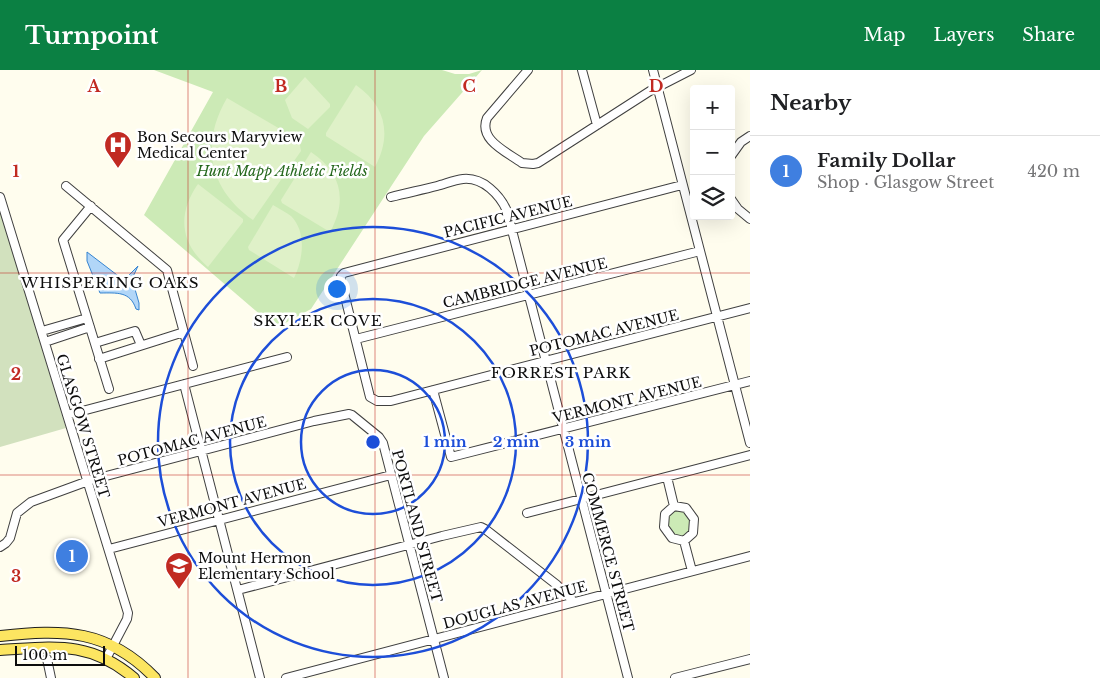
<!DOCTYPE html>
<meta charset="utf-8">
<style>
:root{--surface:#fff;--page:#f2f2f2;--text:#202124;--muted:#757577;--line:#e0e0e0;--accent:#0b8043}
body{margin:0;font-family:"Libre Baskerville",serif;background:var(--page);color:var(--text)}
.controls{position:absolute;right:15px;top:15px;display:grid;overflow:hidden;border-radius:5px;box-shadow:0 5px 20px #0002}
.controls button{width:45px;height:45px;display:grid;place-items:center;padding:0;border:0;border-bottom:1px solid var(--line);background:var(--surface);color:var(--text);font:25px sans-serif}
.scale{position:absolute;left:15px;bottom:12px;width:90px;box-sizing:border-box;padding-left:5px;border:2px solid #0d0d0d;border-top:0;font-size:14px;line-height:18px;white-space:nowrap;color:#0d0d0d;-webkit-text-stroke:4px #fff;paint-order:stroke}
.you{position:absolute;left:336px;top:218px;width:18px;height:18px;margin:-12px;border:4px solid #fff;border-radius:50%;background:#1a73e8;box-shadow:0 0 0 8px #1a73e833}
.badge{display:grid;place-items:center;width:32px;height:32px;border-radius:50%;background:var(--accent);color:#fff;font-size:16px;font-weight:700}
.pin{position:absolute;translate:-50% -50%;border:2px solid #fff;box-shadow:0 1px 5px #0006}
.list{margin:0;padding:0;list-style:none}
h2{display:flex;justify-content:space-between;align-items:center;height:65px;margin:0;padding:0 20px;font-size:21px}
h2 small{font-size:16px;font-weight:400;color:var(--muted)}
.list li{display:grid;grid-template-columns:32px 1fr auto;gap:15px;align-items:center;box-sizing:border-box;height:70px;padding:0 20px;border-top:1px solid var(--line)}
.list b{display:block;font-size:19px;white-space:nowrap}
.list p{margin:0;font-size:16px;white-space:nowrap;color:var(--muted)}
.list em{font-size:16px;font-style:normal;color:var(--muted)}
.icon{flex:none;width:28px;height:28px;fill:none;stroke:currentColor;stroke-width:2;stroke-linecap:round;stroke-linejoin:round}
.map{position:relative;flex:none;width:750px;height:608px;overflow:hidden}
header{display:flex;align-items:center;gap:30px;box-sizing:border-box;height:70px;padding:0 25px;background:var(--accent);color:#fff}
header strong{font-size:24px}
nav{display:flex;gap:28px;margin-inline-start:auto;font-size:18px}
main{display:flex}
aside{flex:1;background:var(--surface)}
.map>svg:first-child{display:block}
.green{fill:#cceab6}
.cemetery{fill:#d2e1be}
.pitch{fill:#dff1c8}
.water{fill:#b1d6f8;stroke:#3684d0}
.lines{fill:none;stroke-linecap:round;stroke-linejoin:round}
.minor-casing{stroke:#404040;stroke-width:10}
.major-casing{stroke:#1e1e1e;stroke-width:12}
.minor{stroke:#fff;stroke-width:8}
.major{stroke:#fce561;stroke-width:10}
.grid{fill:none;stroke:#c12a22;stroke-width:1;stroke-opacity:0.55}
.ring{fill:none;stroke:#1d4ed8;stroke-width:2.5}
.labels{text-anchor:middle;stroke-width:5;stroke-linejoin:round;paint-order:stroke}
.poi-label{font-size:14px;fill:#0d0d0d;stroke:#fff;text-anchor:start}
.park-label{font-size:14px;font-style:italic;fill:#24671c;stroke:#fff}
.street-label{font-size:14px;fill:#0d0d0d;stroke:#fff}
.neighbourhood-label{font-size:15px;letter-spacing:1px;fill:#0d0d0d;stroke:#fff}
.grid-label{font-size:16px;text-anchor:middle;font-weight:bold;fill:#c12a22;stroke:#fff;stroke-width:5;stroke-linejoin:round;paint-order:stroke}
.centre{fill:#1d4ed8;stroke:#fff;stroke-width:2.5}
.ring-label{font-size:15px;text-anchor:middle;font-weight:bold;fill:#1d4ed8;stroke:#fff;stroke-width:5;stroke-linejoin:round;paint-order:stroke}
</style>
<header>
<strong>Turnpoint</strong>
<nav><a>Map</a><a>Layers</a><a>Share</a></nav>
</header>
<main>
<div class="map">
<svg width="750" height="608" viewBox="0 0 750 608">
<rect width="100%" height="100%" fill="#fffdee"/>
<path class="green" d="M 154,0 L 442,0 L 455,4 L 469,4 L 482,0 L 424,66 L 311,239 L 276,258 L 144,145 L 213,22 Z
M666 453a13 13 0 1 1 26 0a13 13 0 1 1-26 0Z"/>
<path class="cemetery" d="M 0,141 L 66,358 L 0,377 Z"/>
<path class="pitch" d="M 305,7 L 330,34 L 330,37 L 308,59 L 292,48 L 285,30 Z
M 356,15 C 386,36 392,65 375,97 L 326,66 L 326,63 Z
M 227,28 L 299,70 L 301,81 L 253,150 C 209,119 200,74 227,28 Z
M 311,82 C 341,102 348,130 330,162 L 282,133 L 281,130 Z
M 198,114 L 243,149 L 243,152 L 208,197 C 180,173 177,144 198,114 Z
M 273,135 C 279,139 286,142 291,146 C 307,162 303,190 294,208 L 249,180 L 248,177 Z"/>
<path class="water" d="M 87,182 L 121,208 L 126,208 L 138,196 L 132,209 L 139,233 L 139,240 L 136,239 C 130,221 117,223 100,223 L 87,191 Z"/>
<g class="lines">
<defs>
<path id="minor" d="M 528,0 L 487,48 C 478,70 507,82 522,93 L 533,94 L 538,93 L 650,21 L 691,0
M 582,0 L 597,55
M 653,0 L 750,373
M 731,86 L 741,72 L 750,66
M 682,115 L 344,203 L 341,206 L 341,211 L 370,327 L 377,331 L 391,331 L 750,238
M 66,116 L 167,200 L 193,296
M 0,127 L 128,543 L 127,549 L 106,589
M 391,127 C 406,123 422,120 437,116 C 445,114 454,110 463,109 C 483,107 500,125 507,141 L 628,608
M 731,129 L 738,139 L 750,149
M 91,136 L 63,170 L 109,319
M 42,261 L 87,248
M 356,269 L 700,181
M 45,272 L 90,257
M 95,273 L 135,261 L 141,275
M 99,289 L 184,262
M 184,314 L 260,608
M 433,320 L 451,387 L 750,311
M 67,345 L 287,287
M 667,407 L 674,436
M 674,436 L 686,438 L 694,449 L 693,463 L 684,471 L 672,468 L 664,457 L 665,444 Z
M 527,443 L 750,385
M 684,471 L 692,501
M 0,477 L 6,473 L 10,468 L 17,443 L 31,432 L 91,410 L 314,351 L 349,344 L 352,345 L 379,367 L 383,373 L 444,608
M 109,479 L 391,405
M 238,520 L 442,466 L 481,457 L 485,459 L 557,515 L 574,532
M 47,589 L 51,608
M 286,608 L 750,486
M 675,608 L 750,589"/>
<path id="major" d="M 0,566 C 63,559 108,559 155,608
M 0,580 C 54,577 89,570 134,608"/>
</defs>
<use href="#minor" class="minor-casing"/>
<use href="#major" class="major-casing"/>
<use href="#minor" class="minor"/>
<use href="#major" class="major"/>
</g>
<path class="grid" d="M 188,0 L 188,608M 375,0 L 375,608M 562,0 L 562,608M 0,203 L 750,203M 0,405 L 750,405"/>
<g class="ring">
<circle cx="373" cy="372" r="72"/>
<circle cx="373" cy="372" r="143"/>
<circle cx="373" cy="372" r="215"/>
</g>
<defs>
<symbol id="hospital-pin" viewBox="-11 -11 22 30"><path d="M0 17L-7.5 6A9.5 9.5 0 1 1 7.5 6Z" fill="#c12a22" stroke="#fff"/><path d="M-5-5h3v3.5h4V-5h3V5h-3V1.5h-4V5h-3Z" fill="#fff"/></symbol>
<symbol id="school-pin" viewBox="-11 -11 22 30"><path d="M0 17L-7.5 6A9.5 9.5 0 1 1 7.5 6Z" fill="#c12a22" stroke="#fff"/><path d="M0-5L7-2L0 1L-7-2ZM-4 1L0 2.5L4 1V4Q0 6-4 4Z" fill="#fff"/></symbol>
</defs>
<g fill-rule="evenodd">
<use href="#hospital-pin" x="102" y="59" width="32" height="43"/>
<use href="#school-pin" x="163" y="480" width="32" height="43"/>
</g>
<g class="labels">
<g class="poi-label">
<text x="137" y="72">Bon Secours Maryview<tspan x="137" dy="16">Medical Center</tspan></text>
<text x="198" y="493">Mount Hermon<tspan x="198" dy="16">Elementary School</tspan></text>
</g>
<g class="park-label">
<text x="282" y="106">Hunt Mapp Athletic Fields</text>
</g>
<g class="street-label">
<text transform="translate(508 147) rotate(-14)" y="5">PACIFIC AVENUE</text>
<text transform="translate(525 213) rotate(-14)" y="5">CAMBRIDGE AVENUE</text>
<text transform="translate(604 263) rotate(-14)" y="5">POTOMAC AVENUE</text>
<text transform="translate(627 330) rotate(-14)" y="5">VERMONT AVENUE</text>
<text transform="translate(83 356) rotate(73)" y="5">GLASGOW STREET</text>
<text transform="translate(192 371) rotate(-15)" y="5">POTOMAC AVENUE</text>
<text transform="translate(232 433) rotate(-15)" y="5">VERMONT AVENUE</text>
<text transform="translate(417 456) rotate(75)" y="5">PORTLAND STREET</text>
<text transform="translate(608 482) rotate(75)" y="5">COMMERCE STREET</text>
<text transform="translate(515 535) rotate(-15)" y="5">DOUGLAS AVENUE</text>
</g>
<g class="neighbourhood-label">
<text x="110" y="218">WHISPERING OAKS</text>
<text x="318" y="256">SKYLER COVE</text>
<text x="561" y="308">FORREST PARK</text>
</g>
</g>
<g class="grid-label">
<text x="94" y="22">A</text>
<text x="281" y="22">B</text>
<text x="469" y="22">C</text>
<text x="656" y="22">D</text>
<text x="16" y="107">1</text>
<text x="16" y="310">2</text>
<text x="16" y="512">3</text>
</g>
<circle cx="373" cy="372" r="8" class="centre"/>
<g class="ring-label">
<text x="445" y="377">1 min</text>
<text x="516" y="377">2 min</text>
<text x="588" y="377">3 min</text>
</g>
</svg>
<div class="controls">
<button>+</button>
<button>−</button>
<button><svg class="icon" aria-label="layers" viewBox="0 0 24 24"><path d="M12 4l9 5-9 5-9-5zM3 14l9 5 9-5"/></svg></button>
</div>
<div class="scale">100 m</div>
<div class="you"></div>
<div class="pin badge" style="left:72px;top:486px;background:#3f7fe0">1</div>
</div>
<aside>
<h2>Nearby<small></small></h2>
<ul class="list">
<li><span class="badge" style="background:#3f7fe0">1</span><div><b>Family Dollar</b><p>Shop · Glasgow Street</p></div><em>420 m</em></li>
</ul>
</aside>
</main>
